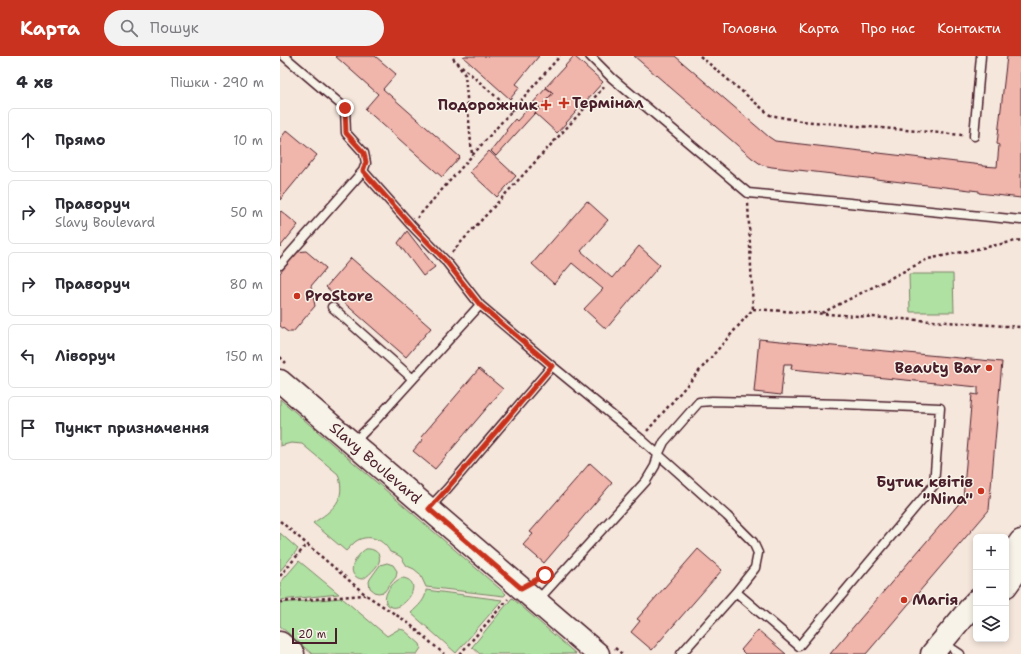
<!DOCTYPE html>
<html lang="uk">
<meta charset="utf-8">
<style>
:root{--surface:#fff;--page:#f2f2f3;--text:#2b2b33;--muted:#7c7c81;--line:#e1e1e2;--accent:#c8321e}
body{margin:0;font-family:"Shantell Sans",sans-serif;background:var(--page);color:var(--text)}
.controls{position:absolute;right:12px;bottom:12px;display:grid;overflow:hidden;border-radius:6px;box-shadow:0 2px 6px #0003}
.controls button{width:36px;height:36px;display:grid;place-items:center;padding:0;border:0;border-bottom:1px solid var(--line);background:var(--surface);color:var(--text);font:20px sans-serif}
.scale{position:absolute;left:12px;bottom:10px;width:45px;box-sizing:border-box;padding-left:4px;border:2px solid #4a1f2b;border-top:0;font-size:11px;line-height:14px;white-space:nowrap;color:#4a1f2b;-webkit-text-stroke:3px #f7f3e8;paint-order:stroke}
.stop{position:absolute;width:12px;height:12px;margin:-9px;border:3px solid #c8321e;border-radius:50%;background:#fff}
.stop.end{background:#c8321e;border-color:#fff;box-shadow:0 1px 4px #0008}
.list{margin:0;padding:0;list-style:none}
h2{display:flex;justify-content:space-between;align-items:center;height:52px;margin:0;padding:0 16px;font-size:17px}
h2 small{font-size:13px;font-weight:400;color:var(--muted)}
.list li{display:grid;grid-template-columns:26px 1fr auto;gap:12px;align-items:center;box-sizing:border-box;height:64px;margin:0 8px 8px;padding:0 8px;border:1px solid var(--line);border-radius:6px}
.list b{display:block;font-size:15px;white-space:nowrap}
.list p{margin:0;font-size:13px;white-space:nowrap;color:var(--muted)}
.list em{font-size:13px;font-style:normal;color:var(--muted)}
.icon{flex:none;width:22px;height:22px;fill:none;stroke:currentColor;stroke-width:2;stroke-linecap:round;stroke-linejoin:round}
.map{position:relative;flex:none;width:741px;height:598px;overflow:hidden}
header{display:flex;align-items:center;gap:24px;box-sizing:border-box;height:56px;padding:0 20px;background:var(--accent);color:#fff}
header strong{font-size:19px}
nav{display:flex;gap:22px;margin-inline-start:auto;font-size:14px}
.search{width:280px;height:36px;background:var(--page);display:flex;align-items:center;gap:10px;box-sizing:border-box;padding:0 14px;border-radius:22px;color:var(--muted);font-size:15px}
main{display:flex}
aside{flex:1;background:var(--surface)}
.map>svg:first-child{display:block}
.green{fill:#afe1a2;stroke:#7c8066}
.building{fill:#f0b5ab;stroke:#4a1f2b}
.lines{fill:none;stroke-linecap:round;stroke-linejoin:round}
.service-casing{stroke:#4a1f2b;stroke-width:11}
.secondary-casing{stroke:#4a1f2b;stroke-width:25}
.path{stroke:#4a1f2b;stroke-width:2.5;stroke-dasharray:3 3;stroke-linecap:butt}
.service{stroke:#f7f3e8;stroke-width:8}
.secondary{stroke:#f7f3e8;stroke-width:22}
.route{stroke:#c8321e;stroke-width:5}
.poi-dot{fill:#c8321e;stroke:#f7f3e8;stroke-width:1.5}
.labels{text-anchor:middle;stroke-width:3;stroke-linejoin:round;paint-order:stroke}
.poi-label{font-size:15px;font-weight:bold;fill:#4a1f2b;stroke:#f7f3e8;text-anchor:start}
.street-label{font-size:15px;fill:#4a1f2b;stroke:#f7f3e8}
</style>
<header>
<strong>Карта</strong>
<div class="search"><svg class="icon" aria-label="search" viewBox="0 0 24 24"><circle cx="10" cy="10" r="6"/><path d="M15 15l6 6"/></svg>Пошук</div>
<nav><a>Головна</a><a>Карта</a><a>Про нас</a><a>Контакти</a></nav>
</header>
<main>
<aside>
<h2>4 хв<small>Пішки · 290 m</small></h2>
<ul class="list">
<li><svg class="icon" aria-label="ahead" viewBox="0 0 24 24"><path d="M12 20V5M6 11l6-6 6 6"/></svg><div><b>Прямо</b></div><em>10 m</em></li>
<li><svg class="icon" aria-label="right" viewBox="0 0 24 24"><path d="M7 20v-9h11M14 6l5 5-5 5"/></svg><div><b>Праворуч</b><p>Slavy Boulevard</p></div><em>50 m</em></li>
<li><svg class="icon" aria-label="right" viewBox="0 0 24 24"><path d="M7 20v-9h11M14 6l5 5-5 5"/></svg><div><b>Праворуч</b></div><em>80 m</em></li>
<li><svg class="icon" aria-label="left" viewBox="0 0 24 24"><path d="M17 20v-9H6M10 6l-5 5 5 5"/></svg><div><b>Ліворуч</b></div><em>150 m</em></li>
<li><svg class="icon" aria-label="arrive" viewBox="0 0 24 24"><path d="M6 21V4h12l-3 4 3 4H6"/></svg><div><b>Пункт призначення</b></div></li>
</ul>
</aside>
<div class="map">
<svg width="741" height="598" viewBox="0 0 741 598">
<rect width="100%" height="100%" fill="#f6e7dc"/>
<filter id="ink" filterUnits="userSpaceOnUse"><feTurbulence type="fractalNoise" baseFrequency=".025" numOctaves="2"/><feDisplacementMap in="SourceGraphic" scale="8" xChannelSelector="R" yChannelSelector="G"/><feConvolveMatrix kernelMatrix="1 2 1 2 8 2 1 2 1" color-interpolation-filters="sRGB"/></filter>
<g filter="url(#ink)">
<path class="green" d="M 629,218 L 673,218 L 674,256 L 630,256 Z
M 0,343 L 226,538 L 224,540 L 146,531 L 140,518 L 134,513 L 127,510 L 121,501 L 116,498 L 110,496 C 104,484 91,478 78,484 C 74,486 70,491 66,495 L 33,467 C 53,454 67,444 58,418 L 22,388 L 11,387 L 0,390 Z
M 0,477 L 18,493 L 0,515 Z
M 86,493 C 93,492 102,497 99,506 C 98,510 87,522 82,523 C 79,523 76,521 74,519 C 68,511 79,497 86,493 Z
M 19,505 L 59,538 L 0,544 L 0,527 Z
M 107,507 L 113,509 L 117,515 L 116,521 L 104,536 L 98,537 L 95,536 L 90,532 L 89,526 L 90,523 L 100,509 Z
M 123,522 C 146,526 123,555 112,551 C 96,546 113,523 123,522 Z
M 146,534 L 222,544 L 176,597 L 131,557 C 138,550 146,544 146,534 Z
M 62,542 L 107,580 L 119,573 L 124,574 L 140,588 L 141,592 L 137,598 L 32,598 L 0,570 L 0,547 Z
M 232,542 L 296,598 L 200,598 L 192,591 Z"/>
<path class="building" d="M 55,0 L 95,0 L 116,18 L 103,33 L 180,101 L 162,121 L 85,53 L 98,38 Z
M 185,0 L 259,0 L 236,28 L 240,31 L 230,43 L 183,1 Z
M 294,0 L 323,26 L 277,77 L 255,57 L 273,37 L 266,31 Z
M 354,0 L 395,0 L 489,81 L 495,85 L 702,109 L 702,110 L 717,111 L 719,89 L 717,88 L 727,0 L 741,0 L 741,142 L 699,137 L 699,135 L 492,111 L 482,109 L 472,102 Z
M 266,32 L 273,37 L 216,100 L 211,95 L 227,75 L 226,74 L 235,63 L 237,65 Z
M 7,74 L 37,99 L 0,144 L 0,83 Z
M 209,95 L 236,120 L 217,141 L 190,116 Z
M 307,145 L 328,164 L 301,195 L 332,222 L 359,190 L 380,209 L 326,273 L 304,253 L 323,233 L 292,207 L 274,228 L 252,208 Z
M 1,155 L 18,169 L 0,191 L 0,156 Z
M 127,175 L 155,211 L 143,220 L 118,187 Z
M 26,195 L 46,212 L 31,230 L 35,250 L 13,276 L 8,276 L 0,270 L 0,217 L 17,196 Z
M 71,202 L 151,272 L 126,301 L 46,231 Z
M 479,283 L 722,306 L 709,454 L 586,598 L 550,598 L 683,443 L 692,338 L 698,339 L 698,331 L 511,313 L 512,308 L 504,308 L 501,339 L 474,336 Z
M 199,313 L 223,333 L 155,413 L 133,395 L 143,383 L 141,381 Z
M 310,407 L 332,427 L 264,507 L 243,489 L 253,478 L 250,476 Z
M 418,493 L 442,514 L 372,594 L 351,576 L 360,565 L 357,563 Z
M 478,574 L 506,598 L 465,598 L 461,594 Z"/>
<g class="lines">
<defs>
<path id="service" d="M 310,0 L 332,22 L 468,137 L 741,164
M 694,80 L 701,0
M 83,115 L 131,169 L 165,204 L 200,249 L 272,310 L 361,383 L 447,460 L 473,486 L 478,497 L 475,512 L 456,536 L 401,598
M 0,209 L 83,115 L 86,107 L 84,97 L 66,77 L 65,52 L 4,0
M 52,251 L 133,323
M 73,387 L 93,367 L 200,249
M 149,452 L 167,433 L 272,310
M 257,545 L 366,425 L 375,410 L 378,399 L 384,386 L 419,346 L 432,345 L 563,348 L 660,352 L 654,429 L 519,590 L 456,536
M 674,594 L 680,598"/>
<g id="secondary">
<path id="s1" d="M 0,325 L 318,598"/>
<path d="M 726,506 L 741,485"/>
<path d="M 726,530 L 741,509"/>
<path d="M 0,587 L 13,598"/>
<path d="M 652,598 L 696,545"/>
</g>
</defs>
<use href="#service" class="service-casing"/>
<use href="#secondary" class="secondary-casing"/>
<path class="path" d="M 420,0 L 490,59 L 521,65 L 683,79
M 173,2 L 185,19 L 192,99
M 177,6 L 232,55
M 137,162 L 280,0
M 172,196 L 326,29
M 473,253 L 741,271
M 542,257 L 648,203 L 741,184
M 0,301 L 6,307
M 367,375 L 473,253 L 468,147
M 0,465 L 86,539 L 127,566 L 164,598
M 0,520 L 27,488
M 0,546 L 85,539
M 335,592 L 342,598
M 180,598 L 228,543"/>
<use href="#service" class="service"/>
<use href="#secondary" class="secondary"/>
</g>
</g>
<g class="lines" filter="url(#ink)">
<path class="route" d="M 65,52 L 66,77 L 84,97 L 86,106 L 83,115 L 131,169 L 165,204 L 200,249 L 272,310 L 167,433 L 149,453 L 241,532 L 265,519"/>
</g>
<g class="poi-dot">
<path d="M282 41h4v4h4v4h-4v4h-4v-4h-4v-4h4z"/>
<path d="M264 43h4v4h4v4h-4v4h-4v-4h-4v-4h4z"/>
<circle cx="17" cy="240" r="4"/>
<circle cx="709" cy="312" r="4"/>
<circle cx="701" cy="435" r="4"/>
<circle cx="624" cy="544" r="4"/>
</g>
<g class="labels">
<g class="poi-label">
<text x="292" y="52">Термінал</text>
<text x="258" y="54" text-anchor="end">Подорожник</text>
<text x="25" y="245">ProStore</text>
<text x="701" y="317" text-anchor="end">Beauty Bar</text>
<text x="693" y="431" text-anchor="end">Бутик квітів<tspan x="693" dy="17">"Nina"</tspan></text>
<text x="632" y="549">Магія</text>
</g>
<g class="street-label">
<text dy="5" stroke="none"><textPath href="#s1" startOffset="126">Slavy Boulevard</textPath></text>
</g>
</g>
</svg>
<div class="controls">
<button>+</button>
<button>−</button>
<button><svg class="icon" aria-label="layers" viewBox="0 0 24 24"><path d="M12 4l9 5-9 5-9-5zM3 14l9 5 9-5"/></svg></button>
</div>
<div class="scale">20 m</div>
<div class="stop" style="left:265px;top:519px"></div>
<div class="stop end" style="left:65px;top:52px"></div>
</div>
</main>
